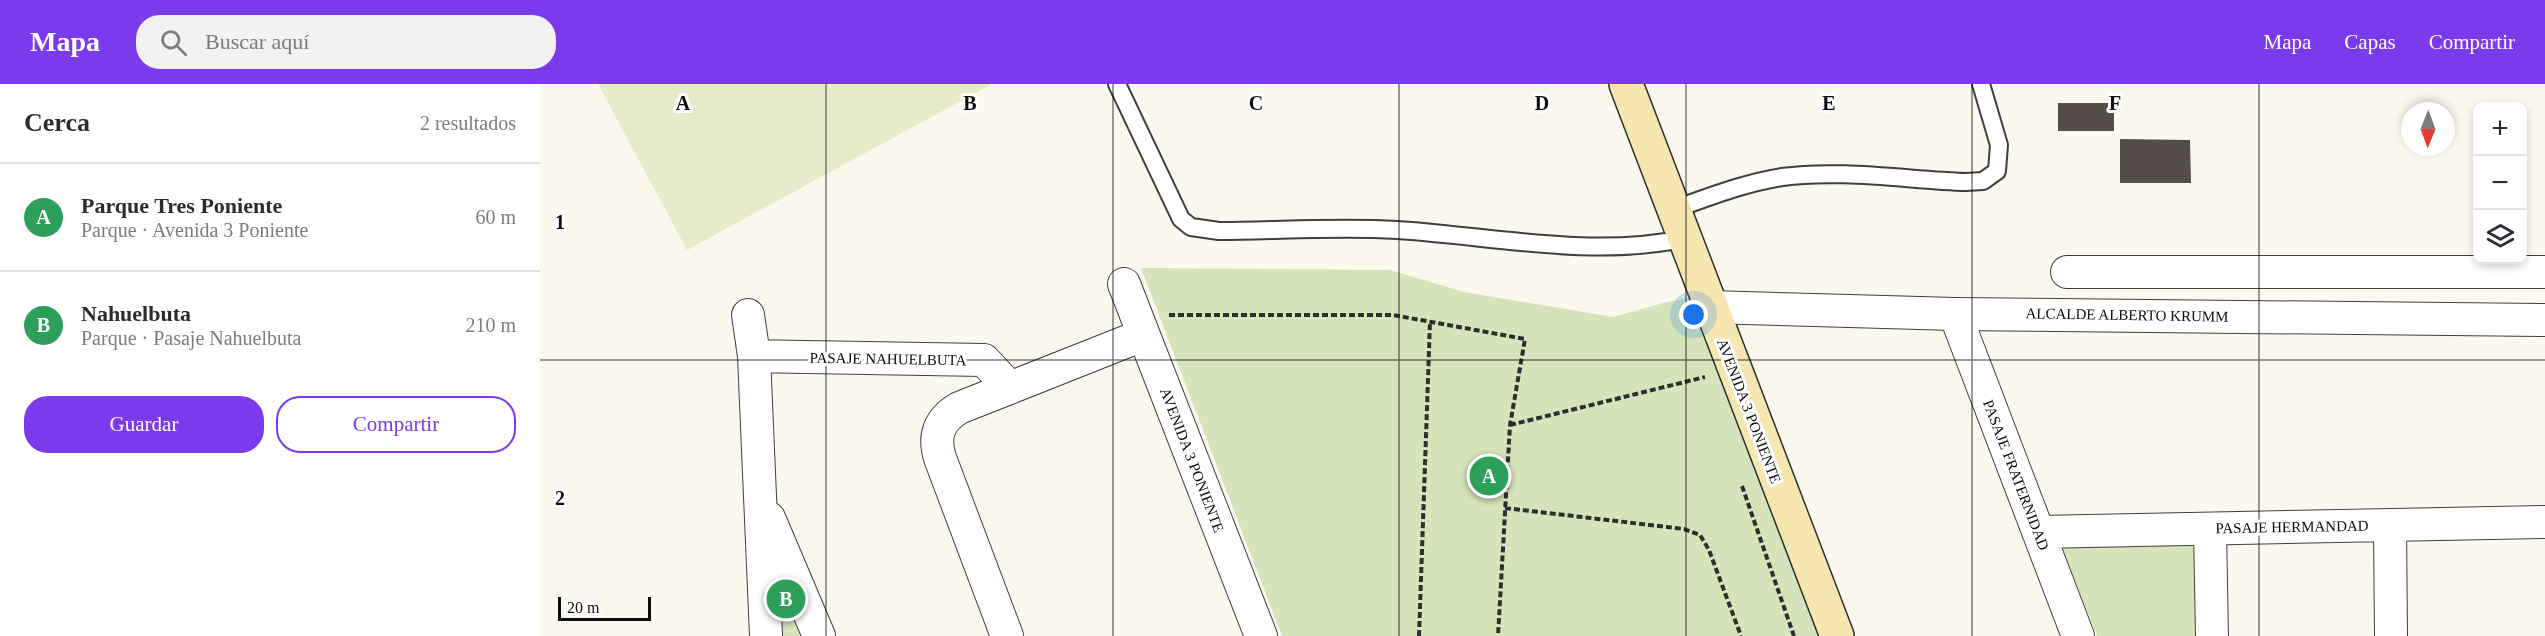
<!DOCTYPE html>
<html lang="es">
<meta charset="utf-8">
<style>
:root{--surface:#fff;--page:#f2f2f3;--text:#2b2b33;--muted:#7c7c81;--line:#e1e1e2;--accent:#7c3aed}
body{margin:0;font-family:"Times New Roman",serif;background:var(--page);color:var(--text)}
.controls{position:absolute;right:18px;top:18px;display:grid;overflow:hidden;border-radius:12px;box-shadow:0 3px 9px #0003}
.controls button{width:54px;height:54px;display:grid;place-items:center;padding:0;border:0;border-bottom:2px solid var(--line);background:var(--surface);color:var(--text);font:30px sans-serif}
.compass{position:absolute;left:1861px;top:18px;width:54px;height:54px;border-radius:50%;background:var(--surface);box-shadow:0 3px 9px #0003;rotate:181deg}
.scale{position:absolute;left:18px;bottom:15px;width:93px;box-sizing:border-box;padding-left:6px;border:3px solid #0c0c0c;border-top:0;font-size:16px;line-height:21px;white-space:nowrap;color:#0c0c0c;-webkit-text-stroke:4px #fff;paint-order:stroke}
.you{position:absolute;left:1154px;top:231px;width:21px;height:21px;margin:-15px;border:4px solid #fff;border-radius:50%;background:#1a73e8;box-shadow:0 0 0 9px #1a73e833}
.badge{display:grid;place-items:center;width:39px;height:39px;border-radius:50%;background:var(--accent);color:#fff;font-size:20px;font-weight:700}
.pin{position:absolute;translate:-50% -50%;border:3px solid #fff;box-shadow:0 2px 6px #0006}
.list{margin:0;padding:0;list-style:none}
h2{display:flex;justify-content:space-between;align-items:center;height:78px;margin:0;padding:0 24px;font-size:26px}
h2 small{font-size:20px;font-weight:400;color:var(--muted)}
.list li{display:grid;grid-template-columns:39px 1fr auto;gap:18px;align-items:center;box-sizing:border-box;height:108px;padding:0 24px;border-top:2px solid var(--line)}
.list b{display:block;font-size:22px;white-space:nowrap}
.list p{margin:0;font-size:20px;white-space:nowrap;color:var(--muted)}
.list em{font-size:20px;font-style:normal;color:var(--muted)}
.actions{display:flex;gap:12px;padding:18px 24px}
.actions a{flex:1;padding:14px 0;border:2px solid var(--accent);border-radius:24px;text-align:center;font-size:21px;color:var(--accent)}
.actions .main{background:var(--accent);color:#fff}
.icon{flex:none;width:33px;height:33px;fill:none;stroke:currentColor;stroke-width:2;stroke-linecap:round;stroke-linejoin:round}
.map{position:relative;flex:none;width:2005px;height:552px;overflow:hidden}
header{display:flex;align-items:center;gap:36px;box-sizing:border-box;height:84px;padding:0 30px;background:var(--accent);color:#fff}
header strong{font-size:28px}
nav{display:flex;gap:33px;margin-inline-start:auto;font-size:21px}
.search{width:420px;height:54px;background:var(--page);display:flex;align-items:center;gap:15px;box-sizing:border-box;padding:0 21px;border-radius:24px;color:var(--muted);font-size:22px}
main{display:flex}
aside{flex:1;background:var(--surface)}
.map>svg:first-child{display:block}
.grass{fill:#d5e4bb}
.pitch{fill:#e5eccc}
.building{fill:#544d4a}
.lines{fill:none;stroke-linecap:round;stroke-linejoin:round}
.service-casing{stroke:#3f3f3f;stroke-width:20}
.minor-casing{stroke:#3f3f3f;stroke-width:34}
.secondary-casing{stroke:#2e2e2e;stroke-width:36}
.path{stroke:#2e2e2e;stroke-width:4;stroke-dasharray:6 3;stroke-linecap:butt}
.service{stroke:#fff;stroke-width:16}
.minor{stroke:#fff;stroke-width:32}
.secondary{stroke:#f6e6b0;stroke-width:33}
.grid{fill:none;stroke:#0c0c0c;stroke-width:1.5;stroke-opacity:0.55}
.labels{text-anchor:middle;stroke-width:6;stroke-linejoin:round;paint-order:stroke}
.street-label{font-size:15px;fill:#0c0c0c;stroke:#fff}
.grid-label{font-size:20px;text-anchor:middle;font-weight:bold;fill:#0c0c0c;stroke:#fff;stroke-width:6;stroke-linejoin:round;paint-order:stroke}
</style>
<header>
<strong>Mapa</strong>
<div class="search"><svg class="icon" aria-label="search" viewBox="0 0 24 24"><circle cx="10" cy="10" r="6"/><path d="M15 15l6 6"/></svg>Buscar aquí</div>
<nav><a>Mapa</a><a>Capas</a><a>Compartir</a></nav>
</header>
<main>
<aside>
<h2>Cerca<small>2 resultados</small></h2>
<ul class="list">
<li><span class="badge" style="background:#2e9e5b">A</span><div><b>Parque Tres Poniente</b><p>Parque · Avenida 3 Poniente</p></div><em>60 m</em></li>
<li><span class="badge" style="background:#2e9e5b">B</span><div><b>Nahuelbuta</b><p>Parque · Pasaje Nahuelbuta</p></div><em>210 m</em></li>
</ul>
<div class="actions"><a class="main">Guardar</a><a>Compartir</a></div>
</aside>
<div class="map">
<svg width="2005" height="552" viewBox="0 0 2005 552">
<rect width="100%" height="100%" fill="#fdf8ee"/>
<path class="grass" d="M 601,184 L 850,186 L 924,208 L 1073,233 L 1127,218 L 1149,214 L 1279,552 L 742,552 Z
M 1658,457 L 1659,552 L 1557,552 L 1520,459 Z
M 239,478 L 270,552 L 238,552 Z"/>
<path class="pitch" d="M 58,0 L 452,0 L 147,166 Z"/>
<path class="building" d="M 1518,19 L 1574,19 L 1574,47 L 1518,47 Z
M 1580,55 L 1650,56 L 1651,99 L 1580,99 Z"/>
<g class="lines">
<defs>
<path id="service" d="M 577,0 L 641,135 L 651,143 L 679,147 C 737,147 798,142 857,146 C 952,152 1049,174 1143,155
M 1132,126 C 1169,113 1204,99 1242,93 C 1299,85 1369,96 1426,98 L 1443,97 L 1457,87 L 1459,61 L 1441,0"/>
<path id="minor" d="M 1527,188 L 2005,188
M 584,200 L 721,552
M 1169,223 L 1415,230 L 2005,236
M 1415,230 L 1538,552
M 208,231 L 214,272 L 226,552
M 214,272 L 444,276 L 470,304
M 229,434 L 279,552
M 1850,441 L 1851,552
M 1670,445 L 1672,552
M 1498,448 L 2005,438
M 467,552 L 400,374 C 393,352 399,336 419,324 L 603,251"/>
<path id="secondary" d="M 1086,0 L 1297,552"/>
</defs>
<use href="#service" class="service-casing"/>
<use href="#minor" class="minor-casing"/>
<use href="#secondary" class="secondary-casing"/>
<path class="path" d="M 629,231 L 853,231 L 985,255 L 970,341 L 958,552
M 970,341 L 1165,293
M 1202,402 L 1254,552
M 965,424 L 1144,445 L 1160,451 L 1169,466 L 1201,552
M 879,552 L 890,238"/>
<use href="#service" class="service"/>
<use href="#minor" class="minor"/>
<use href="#secondary" class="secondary"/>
</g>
<path class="grid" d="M 286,0 L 286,552M 573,0 L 573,552M 859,0 L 859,552M 1146,0 L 1146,552M 1432,0 L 1432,552M 1719,0 L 1719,552M 0,276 L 2005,276"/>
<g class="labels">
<g class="street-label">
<text transform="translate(1587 231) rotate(1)" y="5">ALCALDE ALBERTO KRUMM</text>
<text transform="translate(348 275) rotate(1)" y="5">PASAJE NAHUELBUTA</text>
<text transform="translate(1209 327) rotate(69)" y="5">AVENIDA 3 PONIENTE</text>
<text transform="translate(652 376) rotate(69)" y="5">AVENIDA 3 PONIENTE</text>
<text transform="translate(1476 391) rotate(69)" y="5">PASAJE FRATERNIDAD</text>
<text transform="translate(1752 443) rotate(-1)" y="5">PASAJE HERMANDAD</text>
</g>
</g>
<g class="grid-label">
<text x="143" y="26">A</text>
<text x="430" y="26">B</text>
<text x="716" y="26">C</text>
<text x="1002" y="26">D</text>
<text x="1289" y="26">E</text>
<text x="1575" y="26">F</text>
<text x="20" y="145">1</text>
<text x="20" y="421">2</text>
</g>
</svg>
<div class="controls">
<button>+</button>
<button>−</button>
<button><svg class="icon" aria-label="layers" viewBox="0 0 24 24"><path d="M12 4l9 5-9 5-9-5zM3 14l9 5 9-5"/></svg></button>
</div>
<svg class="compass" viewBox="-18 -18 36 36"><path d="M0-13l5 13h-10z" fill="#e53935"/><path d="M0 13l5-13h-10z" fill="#7c7c81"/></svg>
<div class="scale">20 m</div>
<div class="you"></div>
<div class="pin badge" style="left:949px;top:392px;background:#2e9e5b">A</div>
<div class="pin badge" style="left:246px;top:515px;background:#2e9e5b">B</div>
</div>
</main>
